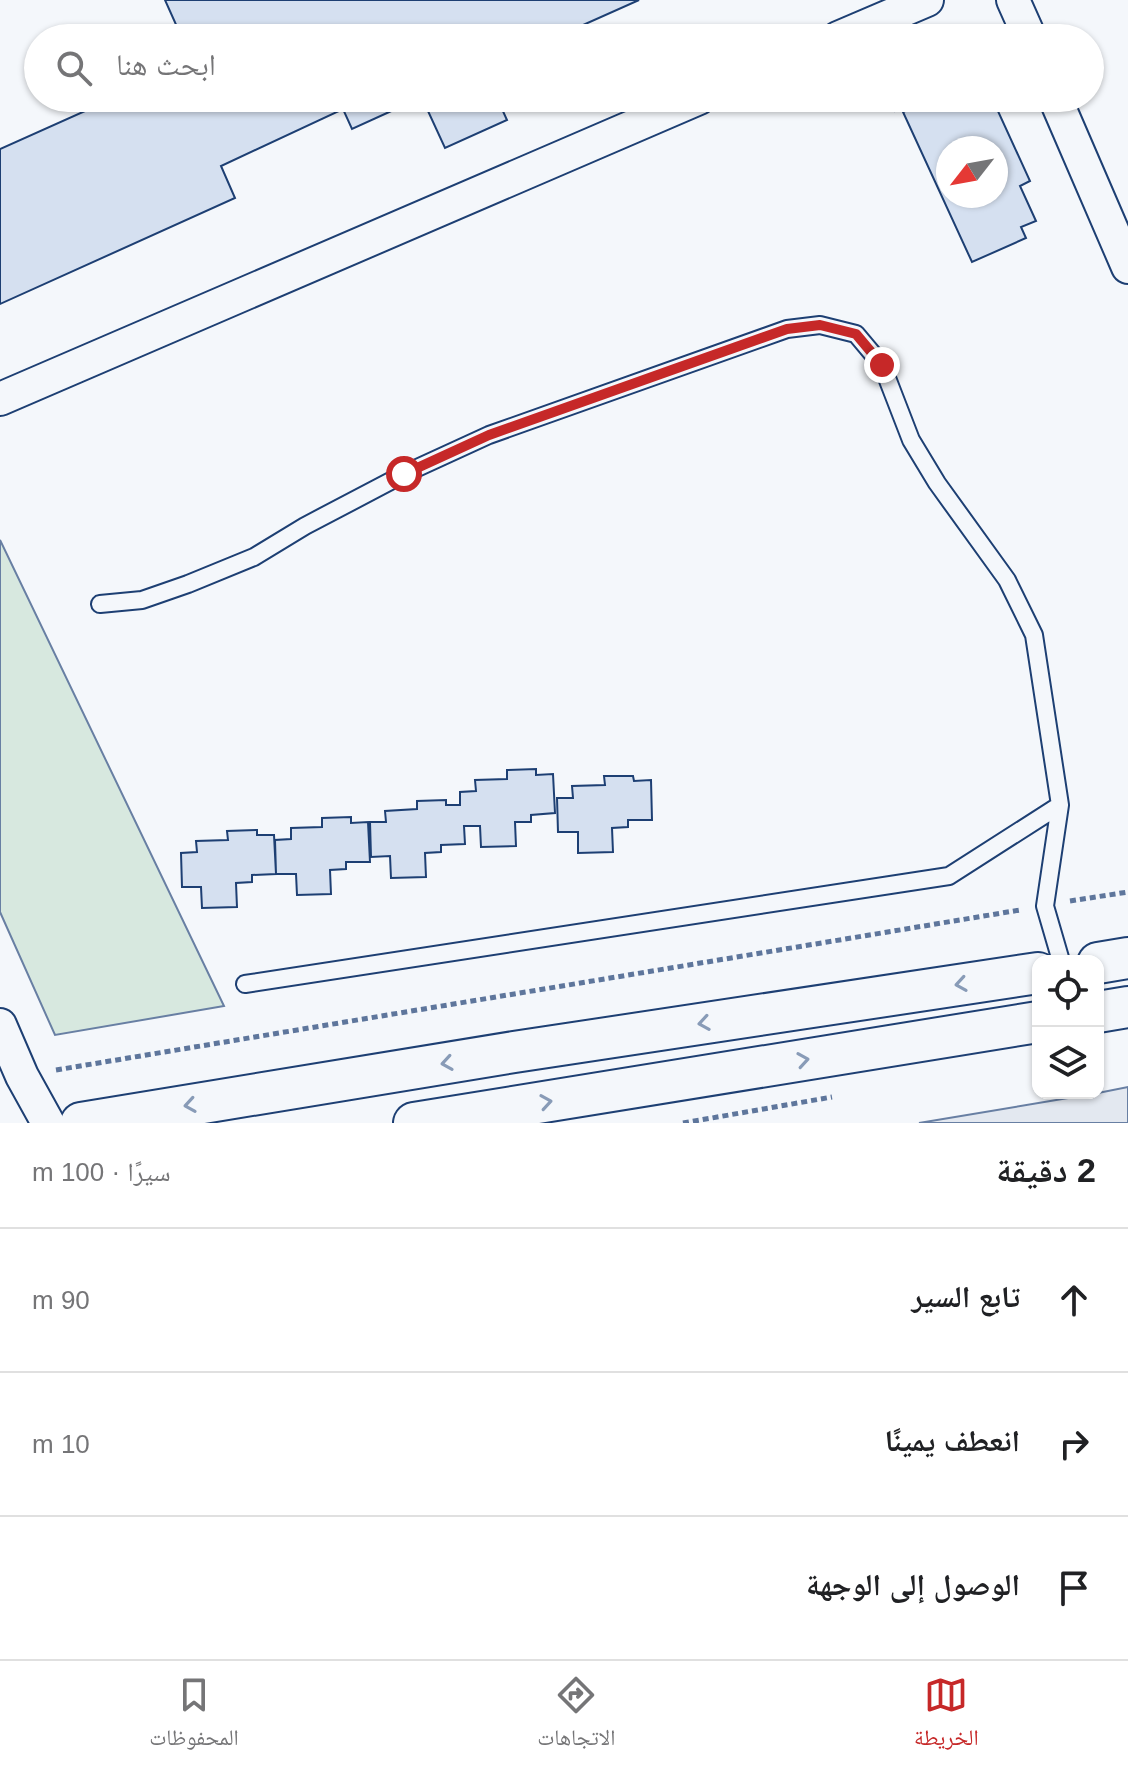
<!DOCTYPE html>
<html lang="ar">
<meta charset="utf-8">
<style>
:root{--surface:#fff;--page:#f6f6f6;--text:#202124;--muted:#757577;--line:#e0e0e0;--accent:#c62828}
body{margin:0;font-family:Helvetica,"Noto Naskh Arabic",sans-serif;background:var(--page);color:var(--text);direction:rtl}
.controls{position:absolute;right:24px;bottom:24px;display:grid;overflow:hidden;border-radius:16px;box-shadow:0 2px 6px #0004}
.controls button{width:72px;height:72px;display:grid;place-items:center;padding:0;border:0;border-bottom:2px solid var(--line);background:var(--surface);color:var(--text);font:40px sans-serif}
.compass{position:absolute;left:936px;top:136px;width:72px;height:72px;border-radius:50%;background:var(--surface);box-shadow:0 2px 6px #0004;rotate:239deg}
.stop{position:absolute;width:24px;height:24px;margin:-18px;border:6px solid #c62828;border-radius:50%;background:#fff}
.stop.end{background:#c62828;border-color:#fff;box-shadow:0 2px 8px #0008}
.list{margin:0;padding:0;list-style:none}
h2{display:flex;justify-content:space-between;align-items:center;height:104px;margin:0;padding:0 32px;font-size:34px}
h2 small{font-size:26px;font-weight:400;color:var(--muted)}
.list li{display:grid;grid-template-columns:52px 1fr auto;gap:24px;align-items:center;box-sizing:border-box;height:144px;padding:0 32px;border-top:2px solid var(--line)}
.list b{display:block;font-size:30px;white-space:nowrap}
.list em{font-size:26px;font-style:normal;color:var(--muted)}
.icon{flex:none;width:44px;height:44px;fill:none;stroke:currentColor;stroke-width:2;stroke-linecap:round;stroke-linejoin:round}
.map{position:relative;flex:none;width:1128px;height:1123px;overflow:hidden;direction:ltr}
.search{position:absolute;background:var(--surface);box-shadow:0 2px 6px #0004;left:24px;right:24px;top:24px;height:88px;display:flex;align-items:center;gap:20px;box-sizing:border-box;padding:0 28px;border-radius:44px;color:var(--muted);font-size:30px}
.sheet{height:536px;background:var(--surface)}
nav{display:flex;justify-content:space-around;align-items:center;box-sizing:border-box;height:112px;border-top:2px solid var(--line);background:var(--surface);font-size:22px;color:var(--muted)}
nav a{display:grid;justify-items:center;gap:4px}
nav .on{color:var(--accent)}
.map>svg:first-child{display:block}
.green{fill:#d7e8df;stroke:#687fa3;stroke-width:2}
.parking{fill:#e3e8f0;stroke:#687fa3;stroke-width:2}
.building{fill:#d5e0f0;stroke:#1d3f73;stroke-width:2;fill-rule:evenodd}
.lines{fill:none;stroke-linecap:round;stroke-linejoin:round}
.service-casing{stroke:#1d3f73;stroke-width:20}
.minor-casing{stroke:#1d3f73;stroke-width:36}
.tertiary-casing{stroke:#1d3f73;stroke-width:44}
.path{stroke:#5e769c;stroke-width:5;stroke-dasharray:6 4;stroke-linecap:butt}
.service{stroke:#f4f7fb;stroke-width:16}
.minor{stroke:#f4f7fb;stroke-width:32}
.tertiary{stroke:#f4f7fb;stroke-width:40}
.oneway{stroke:#889bb7}
.route{stroke:#c62828;stroke-width:10}
</style>
<div class="map">
<svg width="1128" height="1123" viewBox="0 0 1128 1123">
<rect width="100%" height="100%" fill="#f4f7fb"/>
<path class="green" d="M 0,540 L 224,1006 L 55,1035 L 0,912 Z"/>
<path class="parking" d="M 1128,1087 L 1128,1123 L 919,1123 L 1098,1093 Z"/>
<path class="building" d="M 165,0 L 639,0 L 554,38 L 182,38 Z
M 114,98 L 420,98 L 352,129 L 343,109 L 221,166 L 235,198 L 0,304 L 0,149 Z
M 422,98 L 497,98 L 507,120 L 445,148 Z
M 889,98 L 935,98 L 903,112 L 901,108 L 895,111 Z
M 935,98 L 992,98 L 1030,181 L 1020,186 L 1036,221 L 1021,227 L 1026,238 L 972,262 L 903,112 ZM 948,148 L 996,148 L 996,196 L 948,196 Z
M 536,769 L 536,775 L 553,774 L 555,813 L 531,815 L 531,822 L 515,822 L 516,846 L 481,847 L 480,826 L 464,826 L 465,844 L 441,845 L 441,852 L 425,853 L 426,877 L 391,878 L 390,856 L 371,857 L 370,822 L 386,822 L 385,811 L 417,809 L 417,801 L 446,800 L 446,805 L 460,805 L 460,792 L 476,791 L 475,780 L 507,779 L 507,770 Z
M 604,776 L 633,776 L 634,781 L 651,780 L 652,820 L 628,820 L 628,827 L 612,828 L 613,852 L 578,853 L 578,832 L 558,832 L 557,798 L 573,798 L 572,786 L 605,785 Z
M 351,817 L 351,823 L 368,822 L 370,862 L 346,862 L 346,869 L 330,870 L 331,894 L 297,895 L 296,874 L 276,874 L 275,840 L 291,839 L 291,828 L 322,827 L 322,818 Z
M 257,830 L 257,835 L 274,835 L 276,874 L 252,875 L 252,882 L 236,883 L 237,907 L 202,908 L 201,887 L 182,887 L 181,853 L 197,852 L 196,841 L 228,840 L 227,831 Z"/>
<g class="lines">
<defs>
<path id="service" d="M 100,604 L 142,600 L 188,584 L 254,557 L 305,526 L 404,474 L 489,435 L 787,329 L 820,325 L 856,334 L 882,365 L 911,440 L 937,483 L 1007,580 L 1034,635 L 1060,805 L 1045,906 L 1061,961
M 245,984 L 949,876 L 1060,805"/>
<path id="minor" d="M 1013,0 L 1030,38
M 838,38 L 927,0
M 1055,98 L 1128,267
M 0,399 L 699,98
M 0,1025 L 22,1076 L 48,1123"/>
<path id="tertiary" d="M 1098,963 L 1128,958
M 1098,1012 L 1128,1007
M 81,1123 L 514,1052 L 1038,973
M 414,1123 L 1038,1022"/>
</defs>
<use href="#service" class="service-casing"/>
<use href="#minor" class="minor-casing"/>
<use href="#tertiary" class="tertiary-casing"/>
<path class="path" d="M 1070,901 L 1128,892
M 56,1070 L 1020,910
M 683,1123 L 832,1097"/>
<use href="#service" class="service"/>
<use href="#minor" class="minor"/>
<use href="#tertiary" class="tertiary"/>
</g>
<defs><path id="oneway-chevron" d="M-2-3.5L2.5 0L-2 3.5" fill="none" stroke-width="1.6" stroke-linecap="round" stroke-linejoin="round" transform="scale(2)"/></defs>
<g class="oneway">
<use href="#oneway-chevron" transform="translate(961 984) rotate(171)"/>
<use href="#oneway-chevron" transform="translate(704 1023) rotate(171)"/>
<use href="#oneway-chevron" transform="translate(803 1060) rotate(-9)"/>
<use href="#oneway-chevron" transform="translate(447 1063) rotate(171)"/>
<use href="#oneway-chevron" transform="translate(546 1102) rotate(-9)"/>
<use href="#oneway-chevron" transform="translate(190 1105) rotate(171)"/>
</g>
<g class="lines">
<path class="route" d="M 404,474 L 489,435 L 787,329 L 820,325 L 856,334 L 882,365"/>
</g>
</svg>
<div class="controls">
<button><svg class="icon" aria-label="locate" viewBox="0 0 24 24"><circle cx="12" cy="12" r="6"/><path d="M12 2v4M12 18v4M2 12h4M18 12h4"/></svg></button>
<button><svg class="icon" aria-label="layers" viewBox="0 0 24 24"><path d="M12 4l9 5-9 5-9-5zM3 14l9 5 9-5"/></svg></button>
</div>
<svg class="compass" viewBox="-18 -18 36 36"><path d="M0-13l5 13h-10z" fill="#e53935"/><path d="M0 13l5-13h-10z" fill="#757577"/></svg>
<div class="stop" style="left:404px;top:474px"></div>
<div class="stop end" style="left:882px;top:365px"></div>
<div class="search"><svg class="icon" aria-label="search" viewBox="0 0 24 24"><circle cx="10" cy="10" r="6"/><path d="M15 15l6 6"/></svg>ابحث هنا</div>
</div>
<section class="sheet">
<h2>2 دقيقة<small>سيرًا · 100 m</small></h2>
<ul class="list">
<li><svg class="icon" aria-label="ahead" viewBox="0 0 24 24"><path d="M12 20V5M6 11l6-6 6 6"/></svg><div><b>تابع السير</b></div><em>90 m</em></li>
<li><svg class="icon" aria-label="right" viewBox="0 0 24 24"><path d="M7 20v-9h11M14 6l5 5-5 5"/></svg><div><b>انعطف يمينًا</b></div><em>10 m</em></li>
<li><svg class="icon" aria-label="arrive" viewBox="0 0 24 24"><path d="M6 21V4h12l-3 4 3 4H6"/></svg><div><b>الوصول إلى الوجهة</b></div></li>
</ul>
</section>
<nav>
<a class="on"><svg class="icon" aria-label="map" viewBox="0 0 24 24"><path d="M3 6l6-2 6 2 6-2v14l-6 2-6-2-6 2zM9 4v14M15 6v14"/></svg>الخريطة</a>
<a><svg class="icon" aria-label="directions" viewBox="0 0 24 24"><path d="M12 3l9 9-9 9-9-9zM9 14v-3h6M13 9l2 2-2 2"/></svg>الاتجاهات</a>
<a><svg class="icon" aria-label="saved" viewBox="0 0 24 24"><path d="M7 4h10v16l-5-4-5 4z"/></svg>المحفوظات</a>
</nav>
